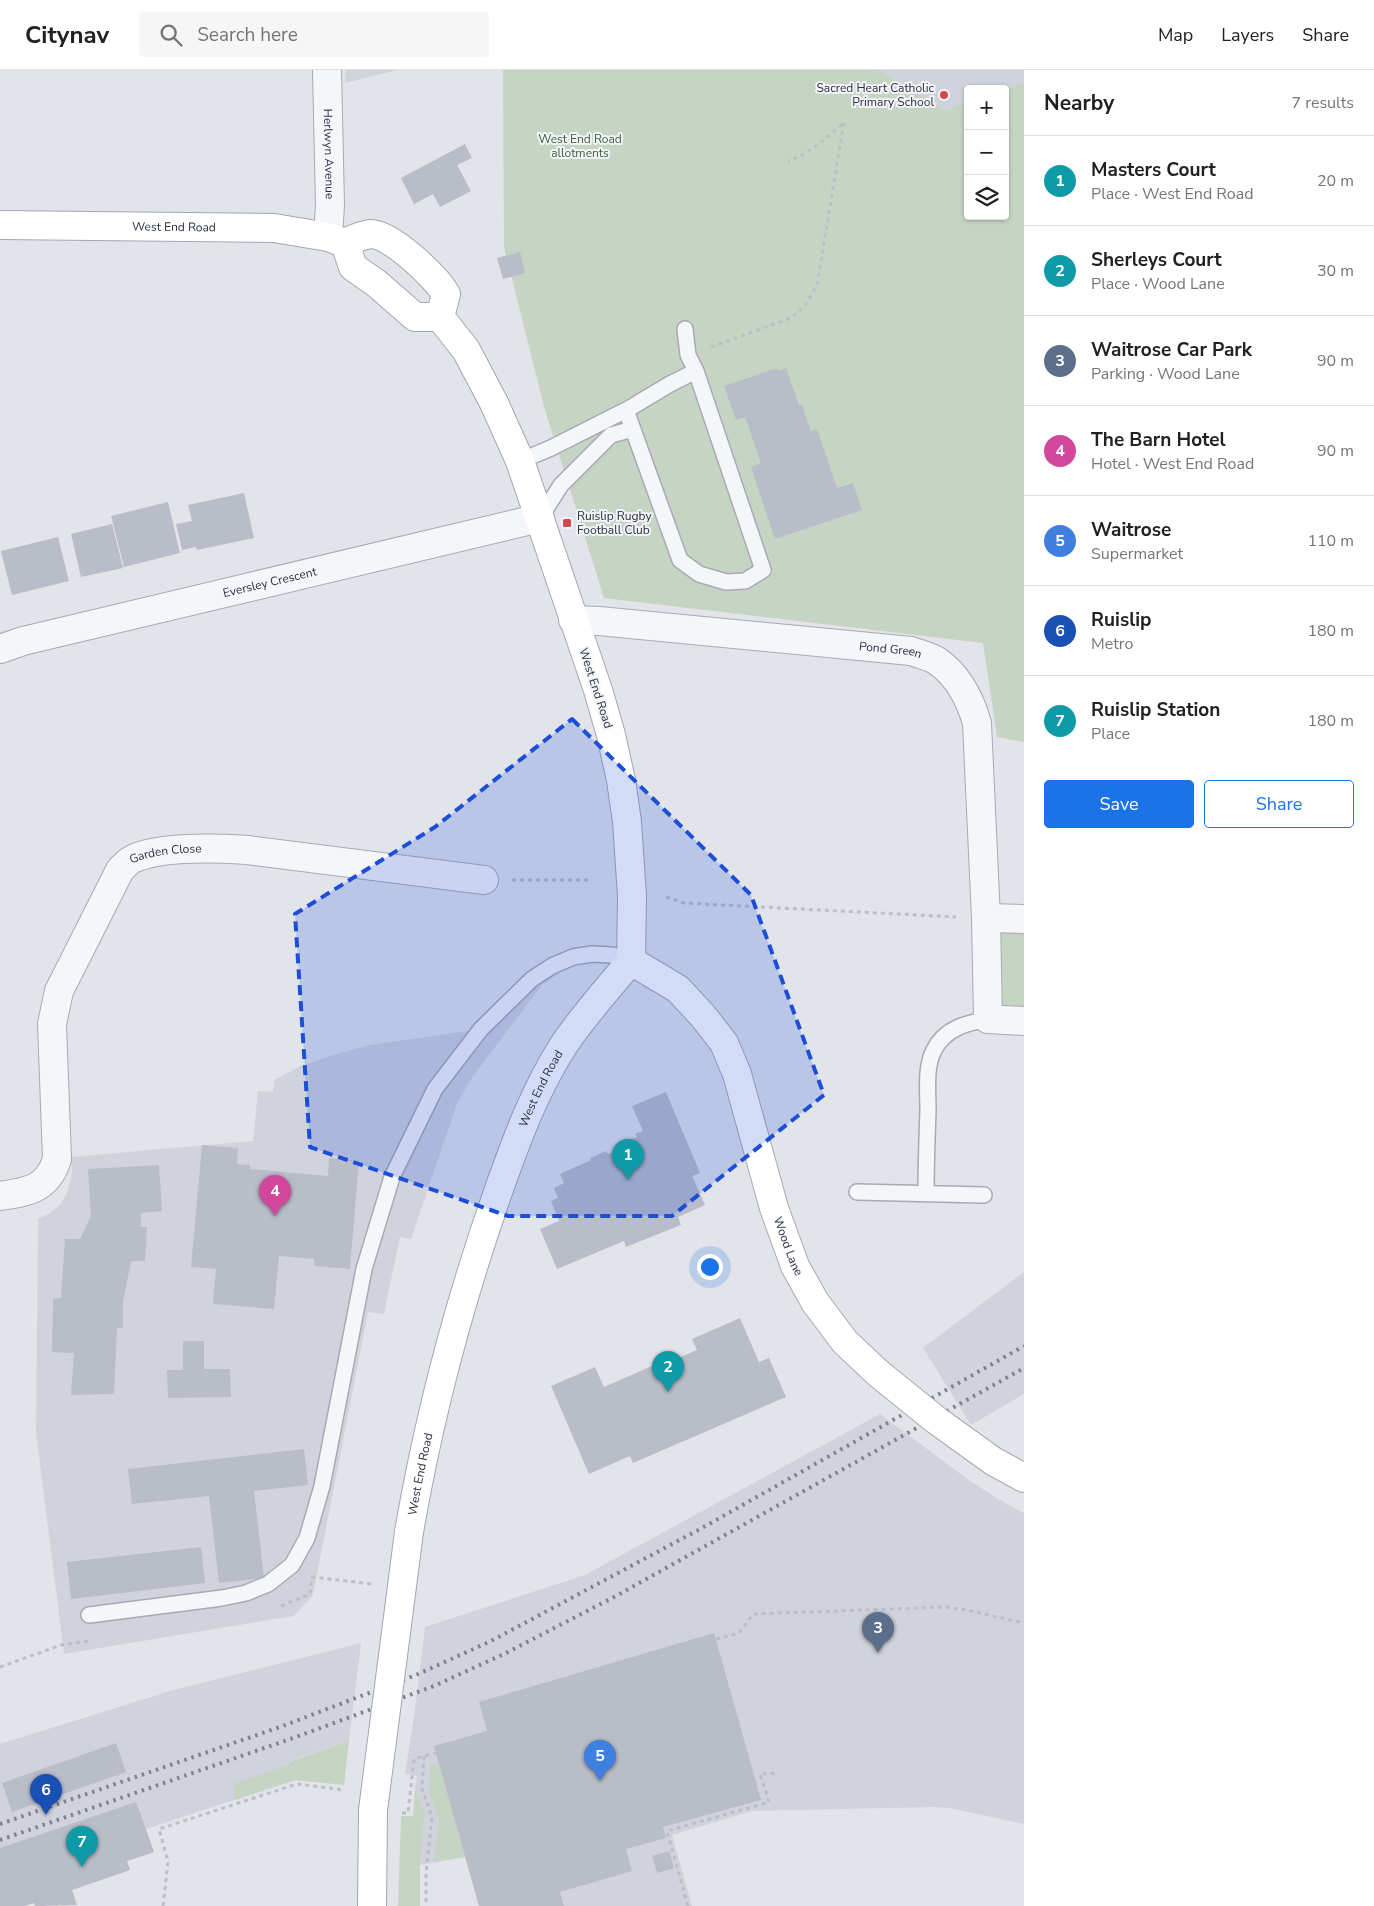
<!DOCTYPE html>
<meta charset="utf-8">
<style>
:root{--surface:#fff;--page:#f6f6f6;--text:#202124;--muted:#757577;--line:#e0e0e0;--accent:#1a73e8}
body{margin:0;font-family:"Nunito Sans",sans-serif;background:var(--page);color:var(--text)}
.controls{position:absolute;right:15px;top:15px;display:grid;overflow:hidden;border-radius:5px;box-shadow:0 1px 4px #0004}
.controls button{width:45px;height:45px;display:grid;place-items:center;padding:0;border:0;border-bottom:1px solid var(--line);background:var(--surface);color:var(--text);font:25px sans-serif}
.you{position:absolute;left:709px;top:1196px;width:18px;height:18px;margin:-12px;border:4px solid #fff;border-radius:50%;background:#1a73e8;box-shadow:0 0 0 8px #1a73e833}
.badge{display:grid;place-items:center;width:32px;height:32px;border-radius:50%;background:var(--accent);color:#fff;font-size:16px;font-weight:700}
.pin{position:absolute;translate:-50% -41px;filter:drop-shadow(0 1px 2px #0008)}
.pin::after{content:'';position:absolute;top:26px;width:18px;height:15px;background:inherit;clip-path:polygon(0 0,100% 0,50% 100%)}
.list{margin:0;padding:0;list-style:none}
h2{display:flex;justify-content:space-between;align-items:center;height:65px;margin:0;padding:0 20px;font-size:21px}
h2 small{font-size:16px;font-weight:400;color:var(--muted)}
.list li{display:grid;grid-template-columns:32px 1fr auto;gap:15px;align-items:center;box-sizing:border-box;height:90px;padding:0 20px;border-top:1px solid var(--line)}
.list b{display:block;font-size:19px;white-space:nowrap}
.list p{margin:0;font-size:16px;white-space:nowrap;color:var(--muted)}
.list em{font-size:16px;font-style:normal;color:var(--muted)}
.actions{display:flex;gap:10px;padding:15px 20px}
.actions a{flex:1;padding:11px 0;border:1px solid var(--accent);border-radius:5px;text-align:center;font-size:18px;color:var(--accent)}
.actions .main{background:var(--accent);color:#fff}
.icon{flex:none;width:28px;height:28px;fill:none;stroke:currentColor;stroke-width:2;stroke-linecap:round;stroke-linejoin:round}
.map{position:relative;flex:none;width:1024px;height:1836px;overflow:hidden}
header{display:flex;align-items:center;gap:30px;box-sizing:border-box;height:70px;padding:0 25px;background:var(--surface);border-bottom:1px solid var(--line)}
header strong{font-size:24px}
nav{display:flex;gap:28px;margin-inline-start:auto;font-size:18px}
.search{width:350px;height:45px;background:var(--page);display:flex;align-items:center;gap:12px;box-sizing:border-box;padding:0 18px;border-radius:5px;color:var(--muted);font-size:19px}
main{display:flex}
aside{flex:1;background:var(--surface)}
.map>svg:first-child{display:block}
.built{fill:#d0d3dc}
.green{fill:#c6d4c3}
.building{fill:#b9bdc7}
.lines{fill:none;stroke-linecap:round;stroke-linejoin:round}
.lane-casing{stroke:#a7aab4;stroke-width:18}
.street-casing{stroke:#a7aab4;stroke-width:30}
.secondary-casing{stroke:#a7aab4;stroke-width:30}
.primary-casing{stroke:#a2a7b6;stroke-width:30}
.path{stroke:#bcbfc6;stroke-width:3;stroke-dasharray:4 4;stroke-linecap:butt}
.lane{stroke:#f5f6f9;stroke-width:15}
.street{stroke:#f5f6f9;stroke-width:28}
.secondary{stroke:#fff;stroke-width:28}
.primary{stroke:#fff;stroke-width:28}
.rail{stroke:#7c8294;stroke-width:4;stroke-dasharray:2.5 5;stroke-linecap:butt}
.secondary-bridge-casing{stroke:#a7aab4;stroke-width:30;stroke-linecap:butt}
.primary-bridge-casing{stroke:#a2a7b6;stroke-width:30;stroke-linecap:butt}
.secondary-bridge{stroke:#fff;stroke-width:28}
.primary-bridge{stroke:#fff;stroke-width:28}
.marked{fill:#1d4ed8;fill-opacity:0.2;stroke:#1d4ed8;stroke-width:4;stroke-dasharray:10 6;stroke-linejoin:round}
.poi-dot{fill:#cd494e;stroke:#f2f4f8;stroke-width:2}
.labels{text-anchor:middle;stroke-width:4;stroke-linejoin:round;paint-order:stroke}
.poi-label{font-size:12px;fill:#2a3042;stroke:#f2f4f8;text-anchor:end}
.park-label{font-size:12px;fill:#3b5e38;stroke:#f2f4f8}
.street-label{font-size:12px;fill:#2a3042;stroke:#f2f4f8}
</style>
<header>
<strong>Citynav</strong>
<div class="search"><svg class="icon" aria-label="search" viewBox="0 0 24 24"><circle cx="10" cy="10" r="6"/><path d="M15 15l6 6"/></svg>Search here</div>
<nav><a>Map</a><a>Layers</a><a>Share</a></nav>
</header>
<main>
<div class="map">
<svg width="1024" height="1836" viewBox="0 0 1024 1836">
<rect width="100%" height="100%" fill="#e2e4ea"/>
<path class="built" d="M 346,0 L 397,0 L 345,13 Z
M 879,0 L 1024,0 L 1024,13 L 1005,19 L 968,19 L 968,32 L 944,40 Z
M 552,896 L 559,904 L 542,915 L 473,1006 L 458,1031 L 411,1169 L 400,1167 L 384,1244 L 368,1242 L 313,1525 L 294,1546 L 64,1584 L 36,1362 L 38,1149 L 50,1143 L 61,1134 L 68,1121 L 72,1103 L 71,1087 L 253,1071 L 258,1021 L 273,1022 L 274,1010 L 299,997 L 333,985 L 370,975 L 481,959 Z
M 1024,1202 L 1024,1324 L 971,1355 L 923,1278 Z
M 880,1344 L 970,1411 L 998,1429 L 1024,1443 L 1024,1754 L 950,1738 L 935,1737 L 752,1741 L 672,1765 L 692,1836 L 479,1836 L 465,1787 L 420,1795 L 425,1744 L 415,1718 L 417,1706 L 405,1704 L 415,1640 L 425,1557 L 585,1505 Z
M 361,1573 L 349,1671 L 290,1691 L 295,1710 L 146,1759 L 154,1782 L 127,1791 L 130,1800 L 72,1820 L 74,1826 L 44,1836 L 35,1836 L 34,1833 L 25,1836 L 0,1836 L 0,1674 L 170,1621 Z"/>
<path class="green" d="M 503,0 L 879,0 L 944,40 L 968,32 L 968,146 L 1005,146 L 1005,19 L 1024,13 L 1024,672 L 997,667 L 983,573 L 604,528 L 545,340 L 504,177 Z
M 986,848 L 1024,849 L 1024,951 L 988,949 Z
M 349,1671 L 344,1715 L 295,1710 L 235,1730 L 234,1714 L 290,1694 L 289,1692 Z
M 439,1693 L 465,1787 L 434,1792 L 439,1750 L 429,1723 L 430,1695 Z
M 415,1718 L 425,1744 L 420,1795 L 420,1836 L 398,1836 L 401,1746 L 413,1746 Z"/>
<path class="building" d="M 465,74 L 472,88 L 457,95 L 471,121 L 440,137 L 433,124 L 414,134 L 401,108 Z
M 520,182 L 525,203 L 503,209 L 497,188 Z
M 777,298 L 778,301 L 786,298 L 799,335 L 802,335 L 811,361 L 817,359 L 837,418 L 853,413 L 862,440 L 775,469 L 751,397 L 761,393 L 745,347 L 736,350 L 724,316 Z
M 244,423 L 254,468 L 197,480 L 196,477 L 182,480 L 176,454 L 192,451 L 188,435 Z
M 168,432 L 180,483 L 124,497 L 111,446 Z
M 112,454 L 123,498 L 81,507 L 71,464 Z
M 58,467 L 69,511 L 12,525 L 1,481 Z
M 666,1022 L 700,1103 L 692,1106 L 705,1135 L 678,1147 L 681,1155 L 626,1177 L 624,1171 L 557,1199 L 540,1159 L 559,1151 L 551,1131 L 558,1128 L 554,1118 L 564,1113 L 560,1104 L 591,1090 L 590,1088 L 606,1081 L 608,1084 L 622,1078 L 620,1074 L 637,1067 L 635,1064 L 643,1061 L 632,1036 Z
M 202,1075 L 238,1078 L 237,1094 L 250,1095 L 250,1099 L 328,1106 L 329,1088 L 359,1091 L 350,1199 L 314,1196 L 314,1189 L 279,1186 L 274,1239 L 213,1234 L 216,1199 L 191,1197 Z
M 159,1095 L 162,1141 L 141,1143 L 141,1157 L 147,1157 L 145,1191 L 131,1191 L 123,1232 L 123,1258 L 117,1258 L 114,1324 L 71,1325 L 74,1283 L 52,1282 L 53,1229 L 61,1228 L 65,1169 L 80,1169 L 91,1146 L 88,1099 Z
M 740,1248 L 759,1292 L 769,1288 L 786,1327 L 633,1393 L 630,1386 L 589,1404 L 551,1316 L 595,1297 L 604,1317 L 661,1292 L 662,1295 L 697,1280 L 692,1269 Z
M 183,1271 L 204,1271 L 204,1299 L 230,1299 L 231,1327 L 168,1328 L 167,1300 L 183,1300 Z
M 304,1379 L 308,1415 L 254,1421 L 264,1508 L 219,1513 L 209,1426 L 132,1434 L 128,1399 Z
M 201,1477 L 205,1513 L 71,1529 L 67,1492 Z
M 714,1563 L 761,1730 L 663,1757 L 666,1768 L 626,1779 L 632,1801 L 560,1822 L 564,1836 L 479,1836 L 434,1676 L 487,1661 L 479,1632 Z
M 116,1673 L 126,1702 L 12,1742 L 2,1713 Z
M 136,1732 L 154,1782 L 127,1791 L 130,1800 L 72,1820 L 77,1835 L 35,1836 L 34,1833 L 25,1836 L 0,1836 L 0,1778 Z
M 669,1781 L 674,1798 L 657,1803 L 652,1786 Z"/>
<g class="lines">
<defs>
<path id="lane" d="M 626,340 L 680,490 L 699,504 L 726,512 L 745,511 L 763,500 L 696,301 L 688,285 L 685,259
M 520,391 L 551,378 L 630,338 L 670,314 L 696,301
M 540,448 L 561,415 L 611,365 L 633,359
M 857,1122 L 984,1125
M 926,1124 C 926,1096 927,1068 928,1040 C 928,1021 925,997 934,980 C 945,958 967,953 988,949
M 89,1545 L 222,1528 L 246,1523 L 268,1514 L 292,1495 L 307,1468 L 322,1416 L 364,1199 L 392,1107 L 435,1019 L 481,959 L 532,909 L 552,896 L 573,887 L 592,884 L 612,885 L 631,891"/>
<g id="street">
<path id="s1" d="M 327,0 L 330,135 L 328,167"/>
<path id="s2" d="M 573,550 L 599,551 L 911,581 C 919,584 929,586 937,591 C 959,606 970,629 977,653 L 986,848 L 988,949 L 1024,951"/>
<path id="s3" d="M 0,579 L 23,571 L 540,448"/>
<path d="M 986,848 L 1024,849"/>
<path id="s4" d="M 0,1126 C 28,1122 48,1119 57,1089 L 52,954 L 59,921 L 120,800 C 124,796 129,790 135,788 C 163,776 216,778 247,780 L 484,810"/>
</g>
<g id="secondary">
<path id="s5" d="M 631,891 L 678,919 L 703,946 L 724,973 L 737,1004 L 774,1138 L 795,1196 L 815,1232 L 845,1272 L 878,1303"/>
<path d="M 993,1391 L 1024,1408"/>
</g>
<g id="primary">
<path id="s6" d="M 0,155 L 274,158 L 328,167 L 345,173 C 353,169 362,165 371,164 C 391,164 436,207 446,224 L 440,247"/>
<path d="M 345,173 L 353,197 L 376,213 L 415,247 L 440,247"/>
<path id="s7" d="M 409,1462 C 429,1346 459,1233 498,1122 C 516,1071 535,1019 565,973 C 585,944 608,918 631,891 L 632,826 L 627,752 L 621,710 L 611,665 L 598,620 L 520,391 L 494,333 L 466,280 L 440,247"/>
<path d="M 372,1836 L 373,1740"/>
</g>
</defs>
<use href="#lane" class="lane-casing"/>
<use href="#street" class="street-casing"/>
<use href="#secondary" class="secondary-casing"/>
<use href="#primary" class="primary-casing"/>
<path class="path" d="M 711,277 L 791,248 L 805,236 L 817,215 L 844,52 C 827,69 811,82 788,91
M 512,810 L 592,810
M 666,827 L 684,833 L 956,847
M 281,1536 L 310,1524 L 312,1507 L 372,1514
M 716,1569 L 739,1563 L 753,1544 L 945,1537 L 967,1540 L 1024,1553
M 0,1597 L 61,1575 L 90,1571
M 424,1686 L 422,1719 L 432,1747 L 426,1803 L 426,1836
M 118,1706 L 110,1684 L 119,1681
M 129,1734 L 136,1756 L 144,1753
M 402,1743 L 408,1743 L 414,1689 L 436,1683
M 36,1771 L 43,1794
M 56,1832 L 58,1836
M 163,1836 L 168,1792 L 159,1759 L 297,1714 L 345,1720
M 688,1836 L 667,1761 L 769,1732 L 760,1704 L 779,1703"/>
<use href="#lane" class="lane"/>
<use href="#street" class="street"/>
<use href="#secondary" class="secondary"/>
<use href="#primary" class="primary"/>
<path class="rail" d="M 0,1754 L 280,1657 L 416,1605 L 491,1571 L 702,1458 L 1024,1276
M 0,1770 L 296,1667 L 434,1616 L 506,1583 L 616,1526 L 1024,1298"/>
<defs>
<path id="secondary-bridge" d="M 878,1303 L 936,1350 L 993,1391"/>
<path id="primary-bridge" d="M 373,1740 L 409,1462"/>
</defs>
<use href="#secondary-bridge" class="secondary-bridge-casing"/>
<use href="#primary-bridge" class="primary-bridge-casing"/>
<use href="#secondary-bridge" class="secondary-bridge"/>
<use href="#primary-bridge" class="primary-bridge"/>
</g>
<path class="marked" d="M 572,649 L 751,825 L 824,1025 L 672,1146 L 508,1146 L 310,1077 L 295,844 L 435,757 Z"/>
<g class="poi-dot">
<circle cx="944" cy="25" r="5"/>
<rect x="562" y="448" width="10" height="10" rx="2.5"/>
</g>
<g class="labels">
<g class="poi-label">
<text x="934" y="22">Sacred Heart Catholic<tspan x="934" dy="14">Primary School</tspan></text>
<text x="577" y="450" text-anchor="start">Ruislip Rugby<tspan x="577" dy="14">Football Club</tspan></text>
</g>
<g class="park-label">
<text x="580" y="73">West End Road<tspan x="580" dy="14">allotments</tspan></text>
</g>
<g class="street-label">
<text dy="4" stroke="none"><textPath href="#s1" startOffset="84">Herlwyn Avenue</textPath></text>
<text dy="4" stroke="none"><textPath href="#s6" startOffset="174">West End Road</textPath></text>
<text dy="4" stroke="none"><textPath href="#s3" startOffset="278">Eversley Crescent</textPath></text>
<text dy="4" stroke="none"><textPath href="#s2" startOffset="319">Pond Green</textPath></text>
<text transform="translate(596 618) rotate(72)" y="4">West End Road</text>
<text dy="4" stroke="none"><textPath href="#s4" startOffset="428">Garden Close</textPath></text>
<text dy="4" stroke="none"><textPath href="#s7" startOffset="464">West End Road</textPath></text>
<text dy="4" stroke="none"><textPath href="#s5" startOffset="339">Wood Lane</textPath></text>
<text dy="4" stroke="none"><textPath href="#s7" startOffset="59">West End Road</textPath></text>
</g>
</g>
</svg>
<div class="controls">
<button>+</button>
<button>−</button>
<button><svg class="icon" aria-label="layers" viewBox="0 0 24 24"><path d="M12 4l9 5-9 5-9-5zM3 14l9 5 9-5"/></svg></button>
</div>
<div class="you"></div>
<div class="pin badge" style="left:628px;top:1110px;background:#0f9aa8">1</div>
<div class="pin badge" style="left:668px;top:1322px;background:#0f9aa8">2</div>
<div class="pin badge" style="left:878px;top:1583px;background:#5c6f8a">3</div>
<div class="pin badge" style="left:275px;top:1146px;background:#d1479c">4</div>
<div class="pin badge" style="left:600px;top:1711px;background:#3f7fe0">5</div>
<div class="pin badge" style="left:46px;top:1745px;background:#1a4fb4">6</div>
<div class="pin badge" style="left:82px;top:1797px;background:#0f9aa8">7</div>
</div>
<aside>
<h2>Nearby<small>7 results</small></h2>
<ul class="list">
<li><span class="badge" style="background:#0f9aa8">1</span><div><b>Masters Court</b><p>Place · West End Road</p></div><em>20 m</em></li>
<li><span class="badge" style="background:#0f9aa8">2</span><div><b>Sherleys Court</b><p>Place · Wood Lane</p></div><em>30 m</em></li>
<li><span class="badge" style="background:#5c6f8a">3</span><div><b>Waitrose Car Park</b><p>Parking · Wood Lane</p></div><em>90 m</em></li>
<li><span class="badge" style="background:#d1479c">4</span><div><b>The Barn Hotel</b><p>Hotel · West End Road</p></div><em>90 m</em></li>
<li><span class="badge" style="background:#3f7fe0">5</span><div><b>Waitrose</b><p>Supermarket</p></div><em>110 m</em></li>
<li><span class="badge" style="background:#1a4fb4">6</span><div><b>Ruislip</b><p>Metro</p></div><em>180 m</em></li>
<li><span class="badge" style="background:#0f9aa8">7</span><div><b>Ruislip Station</b><p>Place</p></div><em>180 m</em></li>
</ul>
<div class="actions"><a class="main">Save</a><a>Share</a></div>
</aside>
</main>
